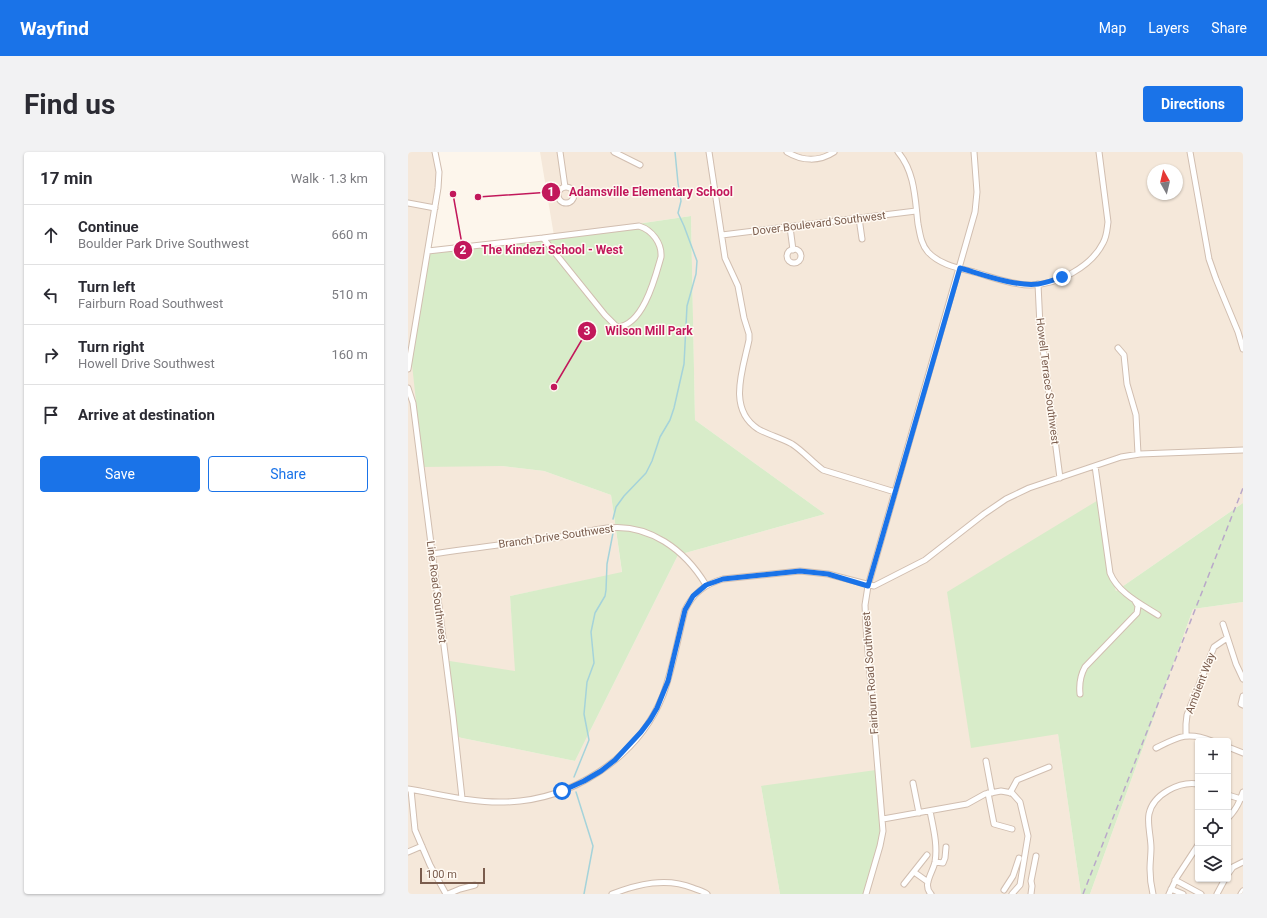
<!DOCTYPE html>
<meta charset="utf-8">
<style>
:root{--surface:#fff;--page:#f2f2f3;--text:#2b2b33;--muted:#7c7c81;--line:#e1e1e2;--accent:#1a73e8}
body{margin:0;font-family:Roboto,sans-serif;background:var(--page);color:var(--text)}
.controls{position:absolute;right:12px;bottom:12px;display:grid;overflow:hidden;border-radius:4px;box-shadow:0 1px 3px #0004}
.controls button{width:36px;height:36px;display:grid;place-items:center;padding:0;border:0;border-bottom:1px solid var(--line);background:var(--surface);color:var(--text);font:20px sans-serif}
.compass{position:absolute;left:739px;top:12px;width:36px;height:36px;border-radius:50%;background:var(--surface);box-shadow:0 1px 3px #0004;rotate:352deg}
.scale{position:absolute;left:12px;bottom:10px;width:65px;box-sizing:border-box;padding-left:4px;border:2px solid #7a5c4d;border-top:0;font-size:11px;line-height:14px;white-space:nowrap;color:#7a5c4d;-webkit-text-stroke:3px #fffaf3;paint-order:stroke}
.stop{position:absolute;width:12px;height:12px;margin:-9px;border:3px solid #1a73e8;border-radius:50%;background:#fff}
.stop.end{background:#1a73e8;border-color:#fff;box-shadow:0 1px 4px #0008}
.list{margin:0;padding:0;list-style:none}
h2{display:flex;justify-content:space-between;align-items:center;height:52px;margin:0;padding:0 16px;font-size:17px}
h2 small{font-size:13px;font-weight:400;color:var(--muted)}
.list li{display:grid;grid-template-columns:26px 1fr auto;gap:12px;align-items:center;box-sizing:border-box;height:60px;padding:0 16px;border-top:1px solid var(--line)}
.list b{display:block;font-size:15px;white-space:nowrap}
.list p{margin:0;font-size:13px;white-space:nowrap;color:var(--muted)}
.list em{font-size:13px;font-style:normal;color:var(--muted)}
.actions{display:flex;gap:8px;padding:12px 16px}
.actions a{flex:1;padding:9px 0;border:1px solid var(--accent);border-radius:4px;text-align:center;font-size:14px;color:var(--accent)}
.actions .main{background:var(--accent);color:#fff}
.icon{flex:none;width:22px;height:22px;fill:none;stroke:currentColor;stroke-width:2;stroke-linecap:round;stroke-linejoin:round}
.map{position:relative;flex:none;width:835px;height:742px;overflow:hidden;border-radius:4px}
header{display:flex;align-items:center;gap:24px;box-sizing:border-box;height:56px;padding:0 20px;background:var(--accent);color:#fff}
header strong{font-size:19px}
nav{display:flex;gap:22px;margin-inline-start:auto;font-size:14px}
.intro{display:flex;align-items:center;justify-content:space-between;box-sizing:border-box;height:96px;padding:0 24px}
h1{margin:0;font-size:28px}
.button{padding:10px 18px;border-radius:4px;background:var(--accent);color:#fff;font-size:14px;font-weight:700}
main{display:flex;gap:24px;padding:0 24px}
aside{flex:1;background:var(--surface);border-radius:4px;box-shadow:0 1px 3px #0004}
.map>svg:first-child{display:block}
.residential{fill:#f5e8da;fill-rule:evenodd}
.green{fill:#d8ecc9}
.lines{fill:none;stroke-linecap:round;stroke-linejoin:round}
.stream{stroke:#a5d3da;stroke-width:1.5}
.minor-casing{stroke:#d1beb0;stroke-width:7}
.minor{stroke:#fff;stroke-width:5}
.rail{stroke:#b9a8c9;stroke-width:1.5;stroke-dasharray:6 4;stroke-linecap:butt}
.route{stroke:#1a73e8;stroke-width:5}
.labels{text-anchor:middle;stroke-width:3;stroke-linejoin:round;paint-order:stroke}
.street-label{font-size:11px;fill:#7a5c4d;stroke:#fffaf3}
.leader{fill:none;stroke:#c2185b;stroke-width:1.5}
.callout-dot{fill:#c2185b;stroke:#fffaf3;stroke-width:1.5}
.mark-label{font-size:12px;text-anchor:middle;font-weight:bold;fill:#fff}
.callout-label{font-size:12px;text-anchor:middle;font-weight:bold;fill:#c2185b;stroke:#fffaf3;stroke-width:3;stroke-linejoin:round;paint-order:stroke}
</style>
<header>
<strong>Wayfind</strong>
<nav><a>Map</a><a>Layers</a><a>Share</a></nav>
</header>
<div class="intro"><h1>Find us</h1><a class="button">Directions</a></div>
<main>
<aside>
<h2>17 min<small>Walk · 1.3 km</small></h2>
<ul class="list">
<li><svg class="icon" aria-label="ahead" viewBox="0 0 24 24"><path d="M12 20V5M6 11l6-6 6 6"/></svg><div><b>Continue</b><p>Boulder Park Drive Southwest</p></div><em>660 m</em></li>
<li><svg class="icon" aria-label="left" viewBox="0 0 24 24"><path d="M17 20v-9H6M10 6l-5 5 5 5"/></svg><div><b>Turn left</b><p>Fairburn Road Southwest</p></div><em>510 m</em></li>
<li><svg class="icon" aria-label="right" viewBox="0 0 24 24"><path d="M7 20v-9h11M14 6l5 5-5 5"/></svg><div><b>Turn right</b><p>Howell Drive Southwest</p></div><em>160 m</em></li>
<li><svg class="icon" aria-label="arrive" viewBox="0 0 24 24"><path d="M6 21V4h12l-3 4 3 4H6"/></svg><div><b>Arrive at destination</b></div></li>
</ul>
<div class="actions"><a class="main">Save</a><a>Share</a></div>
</aside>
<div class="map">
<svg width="835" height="742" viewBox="0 0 835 742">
<rect width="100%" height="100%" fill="#fdf6ec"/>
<path class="residential" d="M 0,0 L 25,0 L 29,21 L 20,97 L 94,314 L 136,319 L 203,343 L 214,421 L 102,444 L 108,520 L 54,586 L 167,609 L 270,403 L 417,362 L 287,268 L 283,64 L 146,84 L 132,0 L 835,0 L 835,351 L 708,439 L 704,426 L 650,582 L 673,742 L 460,742 L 353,634 L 372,742 L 0,742 ZM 745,18 L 769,18 L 769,42 L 745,42 Z
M 835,450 L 835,742 L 682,742 L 785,457 ZM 790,589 L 820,589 L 820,727 L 790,727 Z"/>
<path class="green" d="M 283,64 L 287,268 L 417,362 L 270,403 L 167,609 L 54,586 L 46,583 L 35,508 L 107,519 L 102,444 L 214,420 L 203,343 L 136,319 L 94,314 L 15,315 L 3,203 L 20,97 L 93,92 Z
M 692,347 L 704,426 L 708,439 L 835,351 L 835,450 L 785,457 L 682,742 L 673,742 L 650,582 L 563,596 L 539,440 Z
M 468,618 L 475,683 L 460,742 L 372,742 L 353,634 Z"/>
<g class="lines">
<path class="stream" d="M 205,367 L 208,355 L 216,344 L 238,321 L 244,309 L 252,285 L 262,268 L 266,256 L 276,212 L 279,154 L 288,122 L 289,109 L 276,74 L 270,61 L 273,49 L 270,31 L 267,0
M 166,625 L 181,588 L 176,562 L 179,530 L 186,511 L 183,480 L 187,461 L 197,444 L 198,438 L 199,412 L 205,381
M 168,640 L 185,694 L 176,742"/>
<defs>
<path id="minor" d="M 152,0 L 157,35
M 206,0 L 232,13
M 301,0 L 317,106 L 330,134 L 336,166 L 341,182 L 341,188 C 335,217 319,257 350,277 C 361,283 373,286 384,292 C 395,299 404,310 415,318 L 487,340
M 379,0 C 394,9 411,10 426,0
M 490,0 C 507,20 507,47 510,72 C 512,82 513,92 520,100 C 532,113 550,116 566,120 C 584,125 604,133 622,133 C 649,133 683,115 695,91 C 699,84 699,77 700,70 L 691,0
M 782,0 L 801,107 L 808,127 L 830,180 L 835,197
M150 43a8 8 0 1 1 16 0a8 8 0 1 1-16 0Z
M 0,51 L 27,56
M 451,66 L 454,87
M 231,74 C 244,78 254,91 253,105 C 247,126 235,174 209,175 L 197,163 L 135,86 Z
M 382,75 L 385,98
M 314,83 L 508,59
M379 104a7 7 0 1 1 14 0a7 7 0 1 1-14 0Z
M 20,99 L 135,86
M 630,132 L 632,174 L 652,326
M 710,196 L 716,203 L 719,232 L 728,263 L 730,302
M 0,217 L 30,36 L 31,20 L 27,0
M 0,236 L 5,251 L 45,564 L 54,646
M 687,314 L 702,421 C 710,441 733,452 750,463
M 24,402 C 65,396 105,391 145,386 C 163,384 181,378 199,376 C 241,371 277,398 298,433
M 815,472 L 828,512 L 835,527
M 672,542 C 671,532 672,524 677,515 L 729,461 L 730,454 L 727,449
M 835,544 L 833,552 L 835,553
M 778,583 L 778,572 L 779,563 L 806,495 L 819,486
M 820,595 L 835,601
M 748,596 C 770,585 779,579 804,589
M 578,609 L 584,641
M 505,631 L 511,661
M 0,637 C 31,642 64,651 96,650 C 163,649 230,606 255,543 C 265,516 270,485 277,458 C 285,441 297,432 315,427 L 392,419 L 420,422 L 466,434 L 517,408 L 576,362 L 598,347 L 621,336 L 713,305 L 732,302 L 835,298
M 3,638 L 7,678 L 22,713 L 38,742
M 580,641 L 586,672 L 604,677
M 602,641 L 609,628 L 641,615
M 820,643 L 833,647
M 522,659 C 525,675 530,693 527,710 C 525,720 514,733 523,742
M 820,666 C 827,659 832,650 835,640
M 475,667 L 559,652 L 577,642 L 593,639 L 604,641 L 612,650 L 620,684 L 612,733 L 604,742
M 0,700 L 14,694
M 527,710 L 535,711 L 537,706 L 538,695
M 506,720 L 520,730
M 820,722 L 825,715 L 835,710
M 767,728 L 793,742
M 496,732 L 519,703
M 763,737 L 775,742
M 596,738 L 605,724 L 611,706
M 40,742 L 52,737 L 67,733
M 204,742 C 230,732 258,725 285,736 C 290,738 295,739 299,742
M 458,742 L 472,694 L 475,679 L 458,475 L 457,453 L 460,434 L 567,60 L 569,40 L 566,0
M 623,742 L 624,734 L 623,729 L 628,704
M 745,742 C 743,734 742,726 742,717 C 742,710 743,703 743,696 C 743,685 739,672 741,662 C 745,642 772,629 790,632
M 761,742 L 769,725 L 790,693
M 809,742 L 817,727
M 833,742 L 835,739"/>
</defs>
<use href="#minor" class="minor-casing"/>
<use href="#minor" class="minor"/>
<path class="rail" d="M 675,742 L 835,336"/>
</g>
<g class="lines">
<path class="route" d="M 154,639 L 176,629 L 193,619 L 207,608 L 233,580 L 242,568 L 249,556 L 260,529 L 277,458 L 285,444 L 298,433 L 315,427 L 392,419 L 420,422 L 460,434 L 552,116 C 573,122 608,135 630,132 C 638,131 646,128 654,125"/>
</g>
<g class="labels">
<g class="street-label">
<text transform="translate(411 71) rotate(-7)" y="4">Dover Boulevard Southwest</text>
<text transform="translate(640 229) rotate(83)" y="4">Howell Terrace Southwest</text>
<text transform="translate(148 384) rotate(-8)" y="4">Branch Drive Southwest</text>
<text transform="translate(29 440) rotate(83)" y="4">Line Road Southwest</text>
<text transform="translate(462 521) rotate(-94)" y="4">Fairburn Road Southwest</text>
<text transform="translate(792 531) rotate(-69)" y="4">Ambient Way</text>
</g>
</g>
<path class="leader" d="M70 45L143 40M45 42L55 98M146 235L179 179"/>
<g class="callout-dot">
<circle cx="70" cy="45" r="4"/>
<circle cx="45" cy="42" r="4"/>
<circle cx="146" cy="235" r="4"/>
<circle cx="143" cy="40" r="10"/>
<circle cx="55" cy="98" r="10"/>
<circle cx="179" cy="179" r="10"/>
</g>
<g class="mark-label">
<text x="143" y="44">1</text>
<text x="55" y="102">2</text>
<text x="179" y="183">3</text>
</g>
<g class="callout-label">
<text x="243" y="44">Adamsville Elementary School</text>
<text x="144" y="102">The Kindezi School - West</text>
<text x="241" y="183">Wilson Mill Park</text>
</g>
</svg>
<div class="controls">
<button>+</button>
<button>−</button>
<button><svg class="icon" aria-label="locate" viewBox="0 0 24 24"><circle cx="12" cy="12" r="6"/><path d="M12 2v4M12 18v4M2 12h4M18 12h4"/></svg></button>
<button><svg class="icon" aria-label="layers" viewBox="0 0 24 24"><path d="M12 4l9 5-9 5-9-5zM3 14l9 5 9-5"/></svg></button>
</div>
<svg class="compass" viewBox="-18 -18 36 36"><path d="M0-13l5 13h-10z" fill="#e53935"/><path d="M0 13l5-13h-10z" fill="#7c7c81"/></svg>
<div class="scale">100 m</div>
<div class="stop" style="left:154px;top:639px"></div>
<div class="stop end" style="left:654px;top:125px"></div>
</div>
</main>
